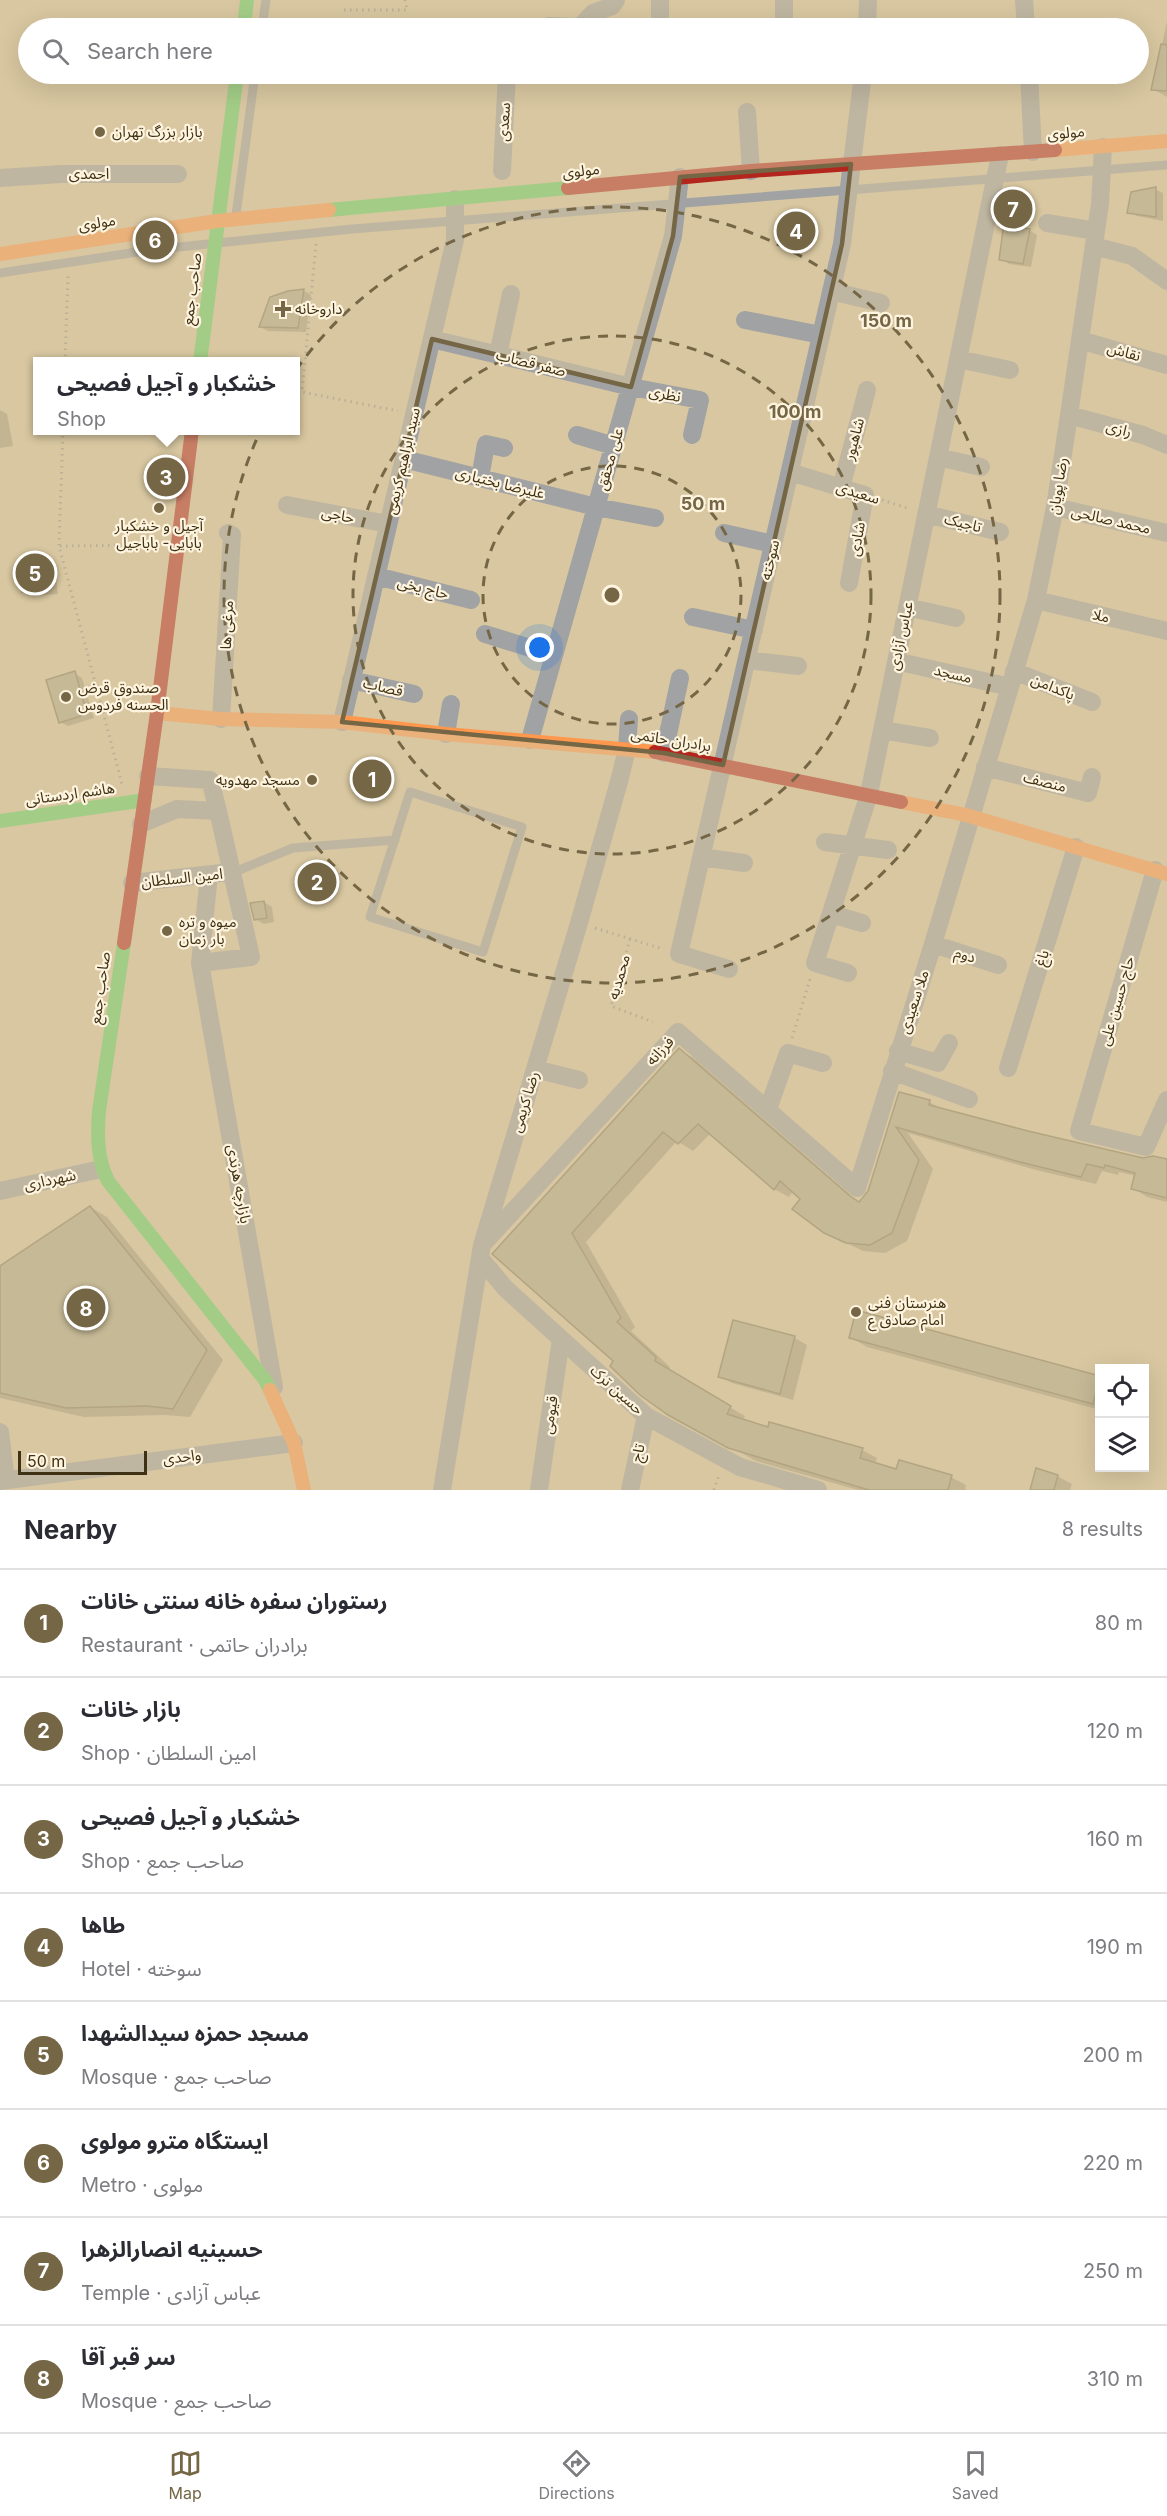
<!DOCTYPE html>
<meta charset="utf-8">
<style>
:root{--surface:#fff;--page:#f2f2f3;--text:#2b2b33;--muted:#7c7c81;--line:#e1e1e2;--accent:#756645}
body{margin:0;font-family:Inter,"Noto Sans Arabic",sans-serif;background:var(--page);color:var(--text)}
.controls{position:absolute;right:18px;bottom:18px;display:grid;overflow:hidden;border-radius:0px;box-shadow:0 6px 24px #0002}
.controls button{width:54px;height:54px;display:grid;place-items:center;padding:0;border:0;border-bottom:2px solid var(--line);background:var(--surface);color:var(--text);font:30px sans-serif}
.scale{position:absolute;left:18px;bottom:15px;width:129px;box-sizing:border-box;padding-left:6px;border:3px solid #3f3214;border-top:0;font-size:16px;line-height:21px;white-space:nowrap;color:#3f3214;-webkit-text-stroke:4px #fef4df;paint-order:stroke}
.you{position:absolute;left:540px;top:648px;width:21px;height:21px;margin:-15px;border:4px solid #fff;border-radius:50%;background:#1a73e8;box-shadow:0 0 0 9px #1a73e833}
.badge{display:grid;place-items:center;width:39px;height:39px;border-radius:50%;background:var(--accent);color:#fff;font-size:20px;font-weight:700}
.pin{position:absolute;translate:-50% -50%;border:3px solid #fff;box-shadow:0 2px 6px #0006}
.popup{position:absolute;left:33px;top:357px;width:267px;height:78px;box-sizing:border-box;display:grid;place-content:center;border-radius:0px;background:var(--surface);filter:drop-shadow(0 2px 4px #0005);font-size:20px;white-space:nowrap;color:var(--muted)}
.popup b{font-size:22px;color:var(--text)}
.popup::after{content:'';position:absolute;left:50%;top:100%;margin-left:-12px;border:12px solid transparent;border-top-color:var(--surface)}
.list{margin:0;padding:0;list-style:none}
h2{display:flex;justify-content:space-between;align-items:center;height:78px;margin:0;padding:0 24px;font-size:26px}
h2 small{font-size:20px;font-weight:400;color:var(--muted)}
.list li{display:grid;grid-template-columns:39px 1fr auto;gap:18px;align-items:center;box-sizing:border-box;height:108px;padding:0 24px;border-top:2px solid var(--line)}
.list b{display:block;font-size:22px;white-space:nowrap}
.list p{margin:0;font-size:20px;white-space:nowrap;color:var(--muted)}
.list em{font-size:20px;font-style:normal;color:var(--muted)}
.icon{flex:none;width:33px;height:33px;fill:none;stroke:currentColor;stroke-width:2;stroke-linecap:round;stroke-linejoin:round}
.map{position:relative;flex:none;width:1167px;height:1490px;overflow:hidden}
.search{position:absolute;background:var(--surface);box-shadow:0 6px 24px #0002;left:18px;right:18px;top:18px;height:66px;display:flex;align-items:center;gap:15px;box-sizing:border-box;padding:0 21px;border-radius:33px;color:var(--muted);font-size:22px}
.sheet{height:942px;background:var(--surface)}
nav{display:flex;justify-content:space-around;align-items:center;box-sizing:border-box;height:84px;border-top:2px solid var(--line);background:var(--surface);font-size:16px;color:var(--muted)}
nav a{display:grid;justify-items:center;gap:3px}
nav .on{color:var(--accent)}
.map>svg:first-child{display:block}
.shadow{fill:#0003}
.building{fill:#b0a88a;stroke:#857d5b;stroke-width:1.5}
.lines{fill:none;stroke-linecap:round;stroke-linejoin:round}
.path{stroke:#97938c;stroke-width:3;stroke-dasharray:1.5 4.5;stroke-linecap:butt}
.lane{stroke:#a1a2a3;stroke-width:9}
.street{stroke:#a1a2a3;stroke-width:18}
.fast{stroke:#63d668;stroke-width:14}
.slow{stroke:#ff974d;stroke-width:14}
.jam{stroke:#b3261e;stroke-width:14}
.marked{fill:none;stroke:#756645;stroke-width:4.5;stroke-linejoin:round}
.ring{fill:none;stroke:#756645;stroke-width:3;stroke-dasharray:10 8}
.poi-dot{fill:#756645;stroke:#fef4df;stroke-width:2}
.labels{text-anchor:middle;stroke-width:4.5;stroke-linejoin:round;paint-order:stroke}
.street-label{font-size:15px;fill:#3f3214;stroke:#fef4df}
.poi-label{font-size:15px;fill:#3f3214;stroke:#fef4df;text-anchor:start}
.centre{fill:#756645;stroke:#fef4df;stroke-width:3}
.ring-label{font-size:18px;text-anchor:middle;font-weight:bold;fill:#756645;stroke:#fef4df;stroke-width:4.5;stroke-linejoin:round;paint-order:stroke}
</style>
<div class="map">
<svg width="1167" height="1490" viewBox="0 0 1167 1490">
<rect width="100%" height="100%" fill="#d8c7a0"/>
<path class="shadow" d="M 1167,21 L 1167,97 L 1153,89 Z
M 1155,189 L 1163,193 L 1163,221 L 1137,216 L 1129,212 Z
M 1029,230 L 1037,235 L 1031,267 L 1009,264 L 1001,259 Z
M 303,290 L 311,295 L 306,332 L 268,331 L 260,327 Z
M 0,410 L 7,414 L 13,446 L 0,448 Z
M 46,557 L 54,562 L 58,594 L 32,596 L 24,591 Z
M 74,673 L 82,678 L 94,718 L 68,726 L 60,722 Z
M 264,902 L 272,907 L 274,922 L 264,924 L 255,919 Z
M 679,1050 L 694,1058 L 860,1203 L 869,1192 L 900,1093 L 929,1102 L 944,1110 L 1028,1132 L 1143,1159 L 1167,1161 L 1167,1202 L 1147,1197 L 1133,1188 L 1136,1176 L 1119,1172 L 1118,1175 L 1102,1171 L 1096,1184 L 1036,1170 L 908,1133 L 933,1169 L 907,1241 L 885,1253 L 863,1251 L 824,1232 L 802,1199 L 793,1191 L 789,1197 L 774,1189 L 711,1133 L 693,1151 L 677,1141 L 586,1242 L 635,1327 L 631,1331 L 670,1367 L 668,1371 L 745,1416 L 742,1421 L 769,1429 L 862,1450 L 877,1458 L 875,1464 L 897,1471 L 951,1477 L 966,1485 L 965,1489 L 967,1490 L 858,1490 L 756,1461 L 674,1416 L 495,1253 Z
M 90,1207 L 107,1217 L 223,1360 L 190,1417 L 165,1415 L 84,1417 L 0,1398 L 0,1268 Z
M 734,1322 L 795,1338 L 807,1345 L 793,1400 L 732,1383 L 720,1376 Z
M 850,1337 L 1100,1377 L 1100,1410 L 867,1347 Z
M 1057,1476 L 1072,1484 L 1070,1490 L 1031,1490 Z"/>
<path class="building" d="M 1161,44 L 1167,45 L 1167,91 L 1151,90 Z
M 1156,187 L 1156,217 L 1127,213 L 1131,192 Z
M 1004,223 L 1030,229 L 1023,264 L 999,260 Z
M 304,289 L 298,328 L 259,327 L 270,297 L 288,291 Z
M 23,555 L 46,556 L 50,590 L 22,592 Z
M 75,671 L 87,714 L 59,723 L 46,680 Z
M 264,901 L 267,918 L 254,920 L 250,903 Z
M 679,1048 L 850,1196 L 859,1202 L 868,1191 L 899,1092 L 930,1100 L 929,1105 L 1028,1131 L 1143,1158 L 1153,1156 L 1167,1159 L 1167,1198 L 1131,1189 L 1135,1173 L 1105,1165 L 1104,1168 L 1087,1164 L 1081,1177 L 1020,1162 L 896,1127 L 919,1160 L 892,1233 L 870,1245 L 846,1243 L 824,1233 L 792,1209 L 800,1199 L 780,1181 L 774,1190 L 698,1124 L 678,1144 L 663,1132 L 572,1233 L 621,1318 L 617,1322 L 656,1357 L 655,1361 L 731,1406 L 727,1414 L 768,1427 L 769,1422 L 863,1448 L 860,1458 L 896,1469 L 899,1460 L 952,1475 L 948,1490 L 869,1490 L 728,1448 L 668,1415 L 640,1395 L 610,1366 L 613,1361 L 492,1254 Z
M 90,1206 L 207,1350 L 173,1409 L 147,1406 L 66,1408 L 0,1393 L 0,1266 Z
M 856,1310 L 1100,1376 L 1093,1404 L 849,1338 Z
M 733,1320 L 795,1336 L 780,1394 L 718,1377 Z
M 1036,1468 L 1058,1475 L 1054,1490 L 1030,1490 Z"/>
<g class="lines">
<path class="path" d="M 344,10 L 407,10 L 405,0
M 316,244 L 302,392 L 398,411
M 65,362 L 68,276
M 63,430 L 59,546 L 122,784
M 882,500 L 910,509
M 60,546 L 155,545
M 595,928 L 663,949
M 630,939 L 611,1006 L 653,1022
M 792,1038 L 810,979
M 714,1490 L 719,1475"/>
<path class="lane" d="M 262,28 L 266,0
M 236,215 L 255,74
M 0,273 L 150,250 L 352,229 L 1167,165
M 410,792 L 522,827 L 483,952 L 370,917 Z
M 232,873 L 293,848 L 395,840"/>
<path class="street" d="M 660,0 L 660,28
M 784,0 L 784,28
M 1024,0 L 1026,28
M 549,26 L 580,27 L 593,13 L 612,6 L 616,0
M 867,28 L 868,0
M 1029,74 L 1033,152
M 747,112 L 751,171
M 502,171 L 507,74
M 0,178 L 61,174 L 178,174
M 1047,223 L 1096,231
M 1094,246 L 1132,256 L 1167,281
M 831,291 L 881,303
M 745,320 L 821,335
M 432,339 L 631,387 L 700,400 L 692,435
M 1080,340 L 1167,365
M 498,355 L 511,294
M 958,359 L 1010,370
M 1069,415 L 1143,435 L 1167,445
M 577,435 L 614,446
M 938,457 L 981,467
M 404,459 L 596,507 L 655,518
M 790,472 L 865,495 L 849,583
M 480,478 L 486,444 L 504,448
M 841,488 L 867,390
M 287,505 L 388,524
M 1055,507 L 1167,533
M 926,514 L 1000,532
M 724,533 L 773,544
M 376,576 L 471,600
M 1036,600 L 1167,631
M 907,607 L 956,618
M 693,617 L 754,630
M 485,634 L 553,655
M 747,660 L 798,666
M 896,661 L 1010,687
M 1014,671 L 1092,702
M 351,680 L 414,694
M 221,719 L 232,535 L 228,533
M 342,722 L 455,240 L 455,199
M 882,730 L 930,738
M 446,734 L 451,704
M 530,740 L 673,236 L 680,177
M 664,753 L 680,678
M 985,767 L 1088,793 L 1092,777
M 148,776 L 210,780 L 218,811
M 141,824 L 177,809 L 218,811 L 251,957 L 200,963 L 209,875
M 825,842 L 888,850
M 701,857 L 744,863
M 1155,870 L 1079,1131 L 1146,1147 L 1167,1100
M 132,883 L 221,873
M 831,914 L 862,923
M 933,944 L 998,965
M 200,963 L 274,1387
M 729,969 L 679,954 L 842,244 L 863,74
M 848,973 L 815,963 L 869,794 L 1000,155
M 898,1051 L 938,1063 L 949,1043
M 1008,1068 L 1076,847
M 535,1069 L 579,1080
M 892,1071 L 969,1099
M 768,1109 L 788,1053 L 823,1063
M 0,1191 L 101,1169
M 482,1245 L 678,1032 L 857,1188 L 933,944 L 1036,600 L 1055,507 L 1069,415 L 1100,204 L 1103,147
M 480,1258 L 506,1289 L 646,1416 L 740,1467 L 818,1490
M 0,1432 L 6,1480
M 0,1481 L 294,1443
M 442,1490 L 482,1245 L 579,923 L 620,778 L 627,749 L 629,719
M 539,1490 L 561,1339
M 630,1490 L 646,1416"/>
<path class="fast" d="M 244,28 L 247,0
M 329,210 L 568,188
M 200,362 L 237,74
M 0,821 L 145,800
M 124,943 L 99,1111 C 97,1136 97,1158 108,1181 L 265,1380 L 270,1390"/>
<path class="slow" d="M 1055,150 L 1167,141
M 0,254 L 217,221 L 329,210
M 157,713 L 221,719 L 342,722 L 446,734 L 655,752
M 901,802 L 966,815 L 1167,874
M 270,1390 L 294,1443 L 304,1490"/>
<path class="jam" d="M 568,188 L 751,171 L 1055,150
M 655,752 L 901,802
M 124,943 L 157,713 L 192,430"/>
</g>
<path d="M0 0H1167V1490H0ZM 851,164 L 842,244 L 723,765 L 664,753 L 342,722 L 432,339 L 631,387 L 673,236 L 680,177 Z" fill="#d8c7a0" fill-opacity=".55" fill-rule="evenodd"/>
<path class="marked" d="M 851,164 L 842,244 L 723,765 L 664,753 L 342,722 L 432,339 L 631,387 L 673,236 L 680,177 Z"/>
<g class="ring">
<circle cx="612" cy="595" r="129"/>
<circle cx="612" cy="595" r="259"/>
<circle cx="612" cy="595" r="388"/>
</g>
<g class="poi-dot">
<circle cx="100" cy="132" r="6"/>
<path d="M280 300h6v6h6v6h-6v6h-6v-6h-6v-6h6z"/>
<circle cx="159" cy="508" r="6"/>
<circle cx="66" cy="697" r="6"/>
<circle cx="312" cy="780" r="6"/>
<circle cx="167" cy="931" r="6"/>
<circle cx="856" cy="1312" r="6"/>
</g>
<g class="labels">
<g class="street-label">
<text transform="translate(504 122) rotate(-87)" y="5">سعدی</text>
<text transform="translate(1066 133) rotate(-5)" y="5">مولوی</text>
<text transform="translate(581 171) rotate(-6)" y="5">مولوی</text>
<text x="89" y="179">احمدی</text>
<text transform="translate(97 223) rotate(-9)" y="5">مولوی</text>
<text transform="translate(192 289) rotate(-83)" y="5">صاحب جمع</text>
<text transform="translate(1124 352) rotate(16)" y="5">نقاش</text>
<text transform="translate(531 363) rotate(14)" y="5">صفر قصاب</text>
<text transform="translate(665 394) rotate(11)" y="5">نظری</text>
<text transform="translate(1119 429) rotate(15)" y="5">رازی</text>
<text transform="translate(854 439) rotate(-75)" y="5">شاهپور</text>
<text transform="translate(610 459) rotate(-74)" y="5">علی محقق</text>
<text transform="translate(403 461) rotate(-77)" y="5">سید ابراهیم کریمی</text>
<text transform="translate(500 483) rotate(14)" y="5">علیرضا بختیاری</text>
<text transform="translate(1058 486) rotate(-81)" y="5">رضا پویان</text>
<text transform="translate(858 493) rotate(17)" y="5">سعیدی</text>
<text transform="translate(338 515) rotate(11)" y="5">حاجی</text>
<text transform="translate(1111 520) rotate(13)" y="5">محمد صالحی</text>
<text transform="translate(963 523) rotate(14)" y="5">تاجیک</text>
<text transform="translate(857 539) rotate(-80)" y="5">شادی</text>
<text transform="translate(770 560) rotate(-77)" y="5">سوخته</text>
<text transform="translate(423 588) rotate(14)" y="5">حاج یخی</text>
<text transform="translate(1101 616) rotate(13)" y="5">ملا</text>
<text transform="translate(227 625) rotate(-87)" y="5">مرغی ها</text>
<text transform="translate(901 636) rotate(-78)" y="5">عباس آزادی</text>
<text transform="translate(953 674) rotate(13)" y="5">مسجد</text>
<text transform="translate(383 687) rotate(13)" y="5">قصاب</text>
<text transform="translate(1053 687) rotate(22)" y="5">پاکدامن</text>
<text transform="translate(671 740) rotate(9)" y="5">برادران حاتمی</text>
<text transform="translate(1045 782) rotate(14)" y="5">منصف</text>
<text transform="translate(70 794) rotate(-8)" y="5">هاشم اردستانی</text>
<text transform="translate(182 878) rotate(-6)" y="5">امین السلطان</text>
<text transform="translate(965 955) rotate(17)" y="5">دوم</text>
<text transform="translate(1042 958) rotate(-73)" y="5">باغ</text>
<text transform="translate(619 977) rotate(-74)" y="5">محمدیه</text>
<text transform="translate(100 988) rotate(-82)" y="5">صاحب جمع</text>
<text transform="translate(1117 1001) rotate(-74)" y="5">حاج حسین علی</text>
<text transform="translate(914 1002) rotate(-72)" y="5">ملا سعیدی</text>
<text transform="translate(660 1051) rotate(-47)" y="5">فرزانه</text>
<text transform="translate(525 1102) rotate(-73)" y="5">رضا کریمی</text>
<text transform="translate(50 1180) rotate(-12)" y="5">شهرداری</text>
<text transform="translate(239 1184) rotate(80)" y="5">بازارچه هرندی</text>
<text transform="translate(617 1390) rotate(42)" y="5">حسین ترک</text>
<text transform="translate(550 1415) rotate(-82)" y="5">قیومی</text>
<text transform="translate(638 1453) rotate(-78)" y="5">تاج</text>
<text transform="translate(182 1457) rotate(-7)" y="5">واحدی</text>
</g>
<g class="poi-label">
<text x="112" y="137">بازار بزرگ تهران</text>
<text x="295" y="314">داروخانه</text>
<text x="159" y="531" text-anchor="middle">آجیل و خشکبار<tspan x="159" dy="17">بابایی- باباجیل</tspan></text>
<text x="78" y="693">صندوق قرض<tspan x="78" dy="17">الحسنه فردوس</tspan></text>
<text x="300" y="785" text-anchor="end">مسجد مهدویه</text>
<text x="179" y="927">میوه و تره<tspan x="179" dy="17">بار زمان</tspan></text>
<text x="868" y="1308">هنرستان فنی<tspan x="868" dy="17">امام صادق ع</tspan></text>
</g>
</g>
<circle cx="612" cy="595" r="9" class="centre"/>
<g class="ring-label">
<text x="886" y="327">150 m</text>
<text x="795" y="418">100 m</text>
<text x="703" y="510">50 m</text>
</g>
</svg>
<div class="controls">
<button><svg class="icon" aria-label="locate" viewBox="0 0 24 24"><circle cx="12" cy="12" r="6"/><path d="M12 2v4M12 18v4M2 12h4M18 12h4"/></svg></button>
<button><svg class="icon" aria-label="layers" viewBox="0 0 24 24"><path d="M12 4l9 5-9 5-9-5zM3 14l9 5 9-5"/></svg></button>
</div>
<div class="scale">50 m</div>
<div class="you"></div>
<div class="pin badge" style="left:372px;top:779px">1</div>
<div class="pin badge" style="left:317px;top:882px">2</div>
<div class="pin badge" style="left:166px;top:477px">3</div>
<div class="popup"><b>خشکبار و آجیل فصیحی</b>Shop</div>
<div class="pin badge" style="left:796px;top:231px">4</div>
<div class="pin badge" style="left:35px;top:573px">5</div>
<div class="pin badge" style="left:155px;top:240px">6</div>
<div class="pin badge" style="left:1013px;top:209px">7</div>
<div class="pin badge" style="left:86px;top:1308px">8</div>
<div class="search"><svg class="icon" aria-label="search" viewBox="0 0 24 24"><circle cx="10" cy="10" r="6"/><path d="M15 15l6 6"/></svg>Search here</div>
</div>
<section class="sheet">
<h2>Nearby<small>8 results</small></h2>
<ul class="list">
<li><span class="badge">1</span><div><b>رستوران سفره خانه سنتی خانات</b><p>Restaurant · برادران حاتمی</p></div><em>80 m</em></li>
<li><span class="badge">2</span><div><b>بازار خانات</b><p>Shop · امین السلطان</p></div><em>120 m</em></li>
<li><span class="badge">3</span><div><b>خشکبار و آجیل فصیحی</b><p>Shop · صاحب جمع</p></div><em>160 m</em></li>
<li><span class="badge">4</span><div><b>طاها</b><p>Hotel · سوخته</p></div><em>190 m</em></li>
<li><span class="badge">5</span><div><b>مسجد حمزه سیدالشهدا</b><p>Mosque · صاحب جمع</p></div><em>200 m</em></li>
<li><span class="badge">6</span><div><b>ایستگاه مترو مولوی</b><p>Metro · مولوی</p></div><em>220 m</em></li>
<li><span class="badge">7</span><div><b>حسینیه انصارالزهرا</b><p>Temple · عباس آزادی</p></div><em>250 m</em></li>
<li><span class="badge">8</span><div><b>سر قبر آقا</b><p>Mosque · صاحب جمع</p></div><em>310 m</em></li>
</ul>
</section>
<nav>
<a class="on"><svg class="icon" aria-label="map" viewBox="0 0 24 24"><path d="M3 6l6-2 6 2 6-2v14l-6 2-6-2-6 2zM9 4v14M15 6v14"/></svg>Map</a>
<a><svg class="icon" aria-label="directions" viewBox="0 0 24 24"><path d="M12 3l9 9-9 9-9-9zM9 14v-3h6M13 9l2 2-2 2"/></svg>Directions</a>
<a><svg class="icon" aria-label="saved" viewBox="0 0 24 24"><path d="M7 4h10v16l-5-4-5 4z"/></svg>Saved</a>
</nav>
